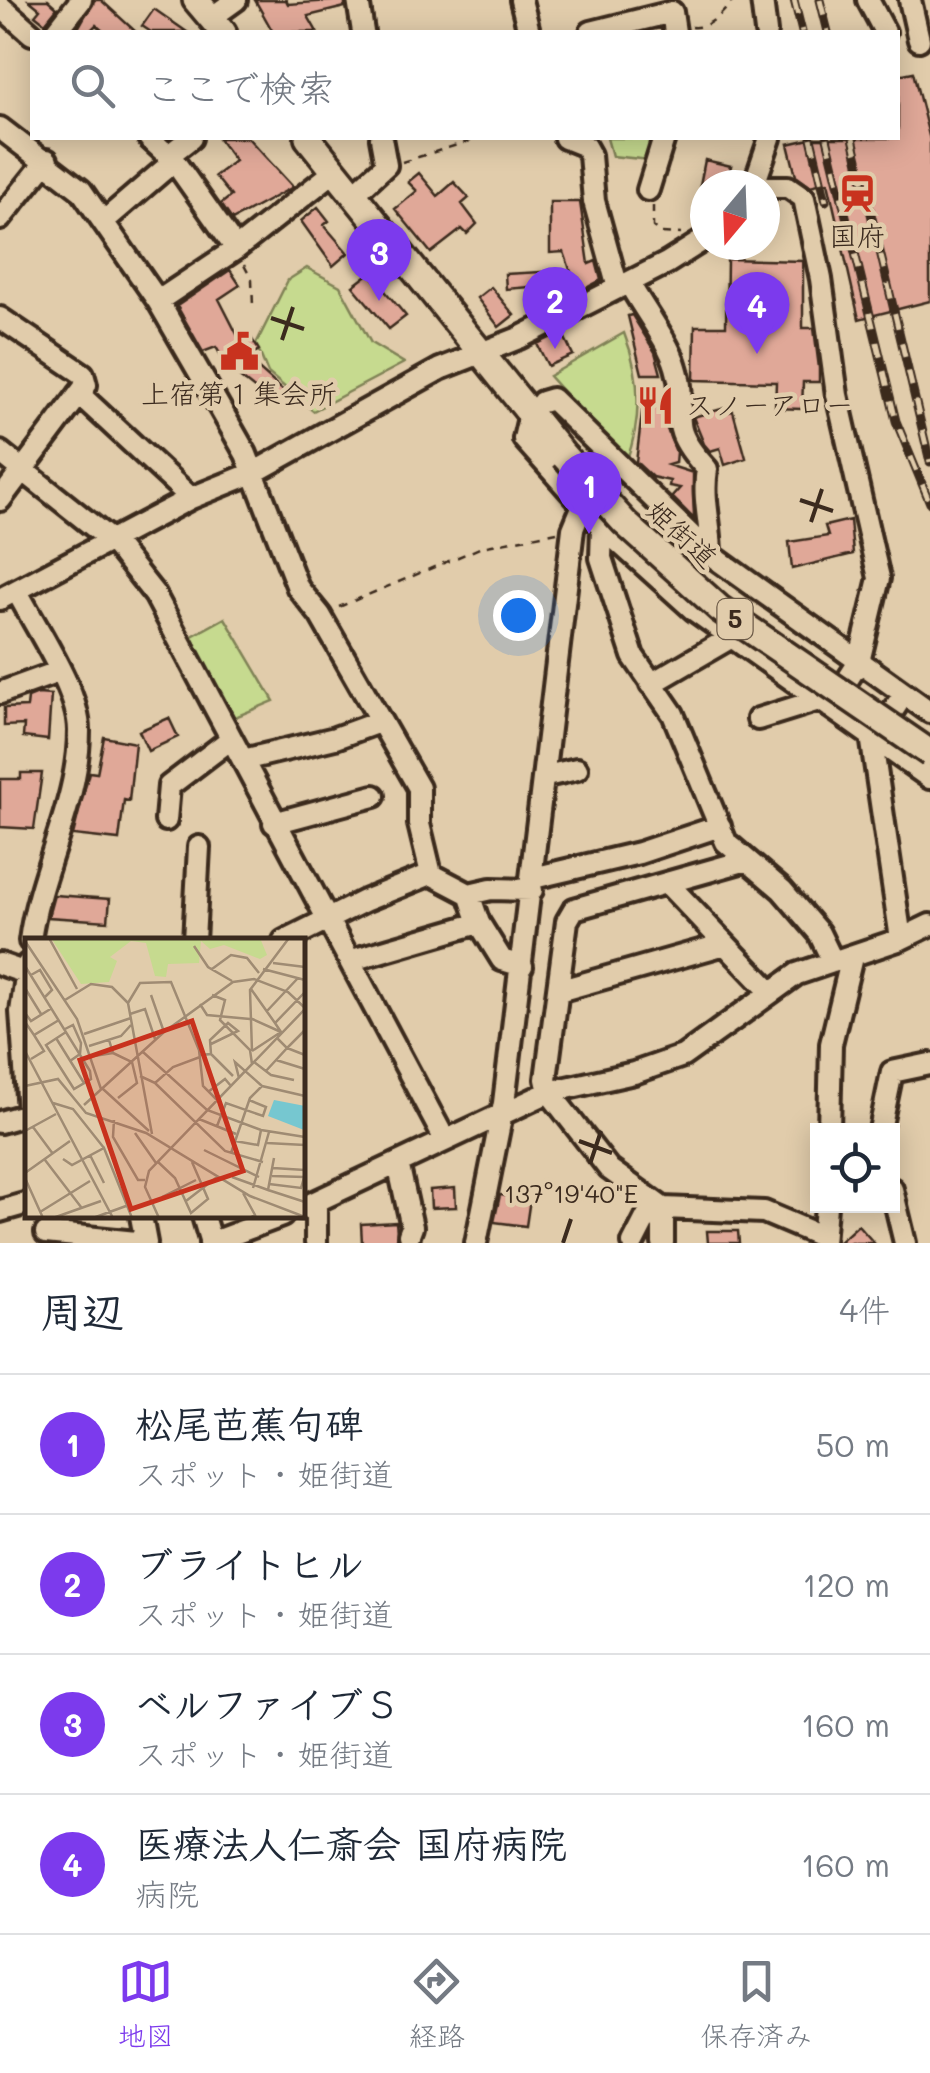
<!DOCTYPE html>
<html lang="ja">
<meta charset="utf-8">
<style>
:root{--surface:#fff;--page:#f2f2f3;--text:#1f2937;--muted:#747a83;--line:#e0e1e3;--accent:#7c3aed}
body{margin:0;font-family:Mali,"Klee One",sans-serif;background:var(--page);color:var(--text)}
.controls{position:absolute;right:30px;bottom:30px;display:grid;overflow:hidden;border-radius:0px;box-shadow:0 5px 25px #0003}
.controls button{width:90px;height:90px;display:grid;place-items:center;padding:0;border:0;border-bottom:2px solid var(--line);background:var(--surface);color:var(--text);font:50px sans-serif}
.compass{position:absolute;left:690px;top:170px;width:90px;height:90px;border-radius:50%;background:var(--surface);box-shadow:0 5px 25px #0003;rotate:199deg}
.you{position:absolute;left:518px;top:615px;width:35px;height:35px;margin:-25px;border:8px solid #fff;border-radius:50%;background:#1a73e8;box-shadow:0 0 0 15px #1a73e833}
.badge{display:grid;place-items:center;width:65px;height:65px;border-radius:50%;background:var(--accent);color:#fff;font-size:32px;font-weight:700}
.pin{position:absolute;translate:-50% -82px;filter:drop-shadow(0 2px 5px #0008)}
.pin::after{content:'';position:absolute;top:52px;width:35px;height:30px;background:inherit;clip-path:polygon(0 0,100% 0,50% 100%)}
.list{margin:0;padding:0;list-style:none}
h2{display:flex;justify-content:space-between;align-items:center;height:130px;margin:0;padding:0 40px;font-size:42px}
h2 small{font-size:32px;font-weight:400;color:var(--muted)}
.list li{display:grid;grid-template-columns:65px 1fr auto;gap:30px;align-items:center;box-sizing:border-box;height:140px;padding:0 40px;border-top:2px solid var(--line)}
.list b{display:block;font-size:38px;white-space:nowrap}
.list p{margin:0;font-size:32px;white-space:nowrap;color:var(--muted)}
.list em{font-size:32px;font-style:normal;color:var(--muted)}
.icon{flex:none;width:55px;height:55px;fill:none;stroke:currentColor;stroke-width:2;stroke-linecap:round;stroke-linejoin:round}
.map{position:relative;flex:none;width:930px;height:1243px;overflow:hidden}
.search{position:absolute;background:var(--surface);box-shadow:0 5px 25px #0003;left:30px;right:30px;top:30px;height:110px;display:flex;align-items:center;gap:25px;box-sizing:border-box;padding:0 35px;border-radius:0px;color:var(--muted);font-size:38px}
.sheet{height:690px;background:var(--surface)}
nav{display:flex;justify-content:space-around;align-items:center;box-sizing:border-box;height:140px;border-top:2px solid var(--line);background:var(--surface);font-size:28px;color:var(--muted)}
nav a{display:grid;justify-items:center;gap:5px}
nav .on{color:var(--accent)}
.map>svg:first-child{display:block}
.green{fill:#c6da8f;stroke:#808256;stroke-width:2.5}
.building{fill:#e0a898;stroke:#3b2a1e;stroke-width:2.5}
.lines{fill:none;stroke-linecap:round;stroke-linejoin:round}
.minor-casing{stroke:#3b2a1e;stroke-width:28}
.major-casing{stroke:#3b2a1e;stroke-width:32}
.path{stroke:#3b2a1e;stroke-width:2.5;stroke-dasharray:8 8;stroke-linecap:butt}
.minor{stroke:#e1ccab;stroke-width:20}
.major{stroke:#e1ccab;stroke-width:25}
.rail-casing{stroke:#3b2a1e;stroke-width:9}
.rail{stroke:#e1ccab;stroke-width:5;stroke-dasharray:15;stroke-linecap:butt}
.major-bridge-casing{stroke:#3b2a1e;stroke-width:32;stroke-linecap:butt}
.major-bridge{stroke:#e1ccab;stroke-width:25}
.ticks{fill:none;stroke:#3b2a1e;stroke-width:4}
.labels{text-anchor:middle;stroke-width:9;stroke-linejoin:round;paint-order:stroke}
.shield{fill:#e1ccab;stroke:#6d5b48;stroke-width:2.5}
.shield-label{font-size:25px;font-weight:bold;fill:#3b2a1e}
.poi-label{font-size:28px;fill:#3b2a1e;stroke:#e1ccab}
.street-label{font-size:28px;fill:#3b2a1e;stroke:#e1ccab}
.inset-road{fill:none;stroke:#9f8b73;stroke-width:2.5}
.view{fill:#c8321e;fill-opacity:0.15;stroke:#c8321e;stroke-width:5}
.inset-edge{fill:none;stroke:#3b2a1e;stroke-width:5}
.ticks-label{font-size:25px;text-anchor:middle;fill:#3b2a1e;stroke:#e1ccab;stroke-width:9;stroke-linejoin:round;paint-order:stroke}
</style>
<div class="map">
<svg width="930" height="1243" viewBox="0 0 930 1243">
<rect width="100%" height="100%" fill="#e1ccab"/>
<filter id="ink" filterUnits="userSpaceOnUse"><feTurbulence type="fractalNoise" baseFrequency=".01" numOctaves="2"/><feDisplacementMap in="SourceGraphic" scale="20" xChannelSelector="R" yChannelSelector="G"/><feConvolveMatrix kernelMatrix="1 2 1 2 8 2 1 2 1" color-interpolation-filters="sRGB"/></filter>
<g filter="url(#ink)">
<path class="green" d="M 607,138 L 670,138 L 670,162 L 612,156 Z
M 307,268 L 340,286 L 371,343 L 404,363 L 313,411 L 268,373 L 256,344 L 288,280 Z
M 624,333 C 641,376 643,418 626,462 L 549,376 Z
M 225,618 L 274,701 L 228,720 L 185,640 Z"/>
<path class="building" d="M 29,0 L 48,0 L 57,8 L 45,23 L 35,15 L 40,9 Z
M 94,0 L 101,0 L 136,32 L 104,32 L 96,25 L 89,32 L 76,32 Z
M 255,0 L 286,0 L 288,4 L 345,0 L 345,7 L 308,16 L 317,32 L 273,32 Z
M 154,9 L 187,32 L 151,32 L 142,26 Z
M 913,72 L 930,140 L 930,301 L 859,319 L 828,182 L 810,186 L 796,176 L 788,144 L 814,138 L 898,138 L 898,75 Z
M 218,138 L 248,138 L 293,187 L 232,220 L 221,204 L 231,196 L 215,176 L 235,161 Z
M 705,160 L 731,166 L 726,185 L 700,185 Z
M 419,173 L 438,196 L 454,182 L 469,198 L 462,204 L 477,224 L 467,234 L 462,229 L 431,253 L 395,209 L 417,191 L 408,182 Z
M 550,202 L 580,202 L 589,264 L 596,261 L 601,280 L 567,298 L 560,282 L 573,278 L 564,252 L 550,253 Z
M 318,207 L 329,221 L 324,225 L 348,253 L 333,266 L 301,221 Z
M 727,259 L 803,261 L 803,328 L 814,328 L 819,368 L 819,382 L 803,382 L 802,409 L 775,408 L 776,382 L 694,380 L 695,326 L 726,326 Z
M 230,270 L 240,285 L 219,299 L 240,340 L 249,335 L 259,350 L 246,358 L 287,394 L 276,406 L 229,369 L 216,347 L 203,352 L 177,306 Z
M 541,272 L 542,286 L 506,289 L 505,274 Z
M 370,273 L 406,316 L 389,329 L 353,286 Z
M 491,287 L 514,315 L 499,327 L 477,298 Z
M 632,315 L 655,352 L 661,374 L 642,374 L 628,316 Z
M 562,332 L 573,355 L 548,366 L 537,344 Z
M 644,397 L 667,397 L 667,429 L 676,452 L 675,463 L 668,465 L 693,473 L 694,519 L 672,497 L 680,488 L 669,486 L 670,481 L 652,477 L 636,462 Z
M 725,408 L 726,412 L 733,411 L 746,458 L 725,465 L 720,448 L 710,451 L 704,444 L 693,417 Z
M 850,520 L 853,554 L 792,569 L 789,542 L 828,536 L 825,526 Z
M 38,694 L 51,695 L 48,740 L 23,737 L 24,725 L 4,726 L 4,708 L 27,707 L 28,698 Z
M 169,718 L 178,737 L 148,751 L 139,731 Z
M 104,737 L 135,743 L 129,801 L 124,800 L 119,840 L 73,835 L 89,772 L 97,773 Z
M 21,773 L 42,773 L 34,829 L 0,827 L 0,779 L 21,779 Z
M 54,895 L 110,899 L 108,921 L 48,917 Z
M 455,1188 L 456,1207 L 431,1208 L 430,1190 Z
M 500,1195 L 530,1199 L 526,1226 L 494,1222 Z
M 396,1222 L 398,1243 L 362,1243 L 361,1224 Z
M 858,1225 L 874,1243 L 838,1243 Z
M 707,1231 L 738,1231 L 739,1243 L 708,1243 Z"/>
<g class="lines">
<defs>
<path id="minor" d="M 358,0 L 363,32
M 521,0 L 529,32
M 762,0 L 766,32
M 868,0 L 885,32
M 910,0 L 919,40
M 0,6 L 32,34
M 211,18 L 236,0
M 56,32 L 81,0
M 591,32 L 672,12 L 675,32
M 0,128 L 81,190 L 158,301 L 217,403 L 246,454 L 298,588 L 320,615 L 419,788 L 419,824 L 431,874
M 149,138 L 174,161 L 236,249
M 565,138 L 585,146 L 590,155 L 594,201 L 618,288
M 169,155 L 191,138
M 754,185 L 770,138
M 765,187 L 788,187 L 804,198 L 821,279 L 837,395 L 879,578 L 859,662 L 830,707
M 648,190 L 664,138
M 353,195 L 386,165 L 381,138
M 0,219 L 47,160
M 103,222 L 174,161
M 629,283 C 642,307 669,342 676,367 C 691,416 660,419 707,469 C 702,499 711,524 711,555
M 158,301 L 236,249 L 335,171
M 0,318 L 83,374 L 86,385 L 0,500
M 79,394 L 191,498
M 542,402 L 552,399 L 711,555 L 930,712
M 530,413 L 524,439 L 602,527 L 694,610 L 930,778
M 0,452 L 113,542 L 155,595 L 444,1138
M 602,527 L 601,558 L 633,656 L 673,714 L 726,842 L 782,890 L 819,933 L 833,962
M 17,591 C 35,627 79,690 79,731 C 79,803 39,870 30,941
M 0,599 L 191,498 L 253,473 L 440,369 L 519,338 L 667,263 L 705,239
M 651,684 L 730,638
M 0,693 L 58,672
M 758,719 L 819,700
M 243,760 L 335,738 L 379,722
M 546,776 L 577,769
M 166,820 L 169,786 L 231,739
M 274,823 L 374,796
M 533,878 L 639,853 L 720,826
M 669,885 L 769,990
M 469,894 L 491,889 L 532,890
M 901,939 L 872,742 L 904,694
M 194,941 L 199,847
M 284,941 L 364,901 L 431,874 L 469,894 L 479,923 L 502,960 L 522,966
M 352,960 L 479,923
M 0,964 L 26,973
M 28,964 L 21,1012 L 28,1111
M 558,991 L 725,944
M 0,1122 L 28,1114
M 829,1130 L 831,1044 L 852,957
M 880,1130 L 892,1072 L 930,1064
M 398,1163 L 412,1227 L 409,1235
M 892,1189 L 905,1243
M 316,1204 L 316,1243
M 302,1208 L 549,1092 L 634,1073 L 683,1056 L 797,974 L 901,939 L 930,925
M 663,1208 L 609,1169 L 549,1092 L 546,1079 L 567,921 L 574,909 L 744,861
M 0,1211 L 28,1203
M 141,1216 L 146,1243
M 203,1216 L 211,1243
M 46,1233 L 146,1243
M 210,1243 L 282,1216
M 476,1243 L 504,1103 L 573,529 L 583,505
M 633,1243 L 653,1204
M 663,1243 L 663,1208 L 764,1212 L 823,1237
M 823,1243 L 826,1206"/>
<path id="major" d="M 196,0 L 223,32
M 308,138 L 564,456"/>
</defs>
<use href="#minor" class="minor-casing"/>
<use href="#major" class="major-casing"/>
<path class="path" d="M 691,27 C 710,29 722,13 734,0
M 402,162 L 480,138
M 653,206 L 653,227 L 661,233 L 681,234
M 244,265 L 252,280 L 253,307
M 339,607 L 482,547 L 557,532"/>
<use href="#minor" class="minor"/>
<use href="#major" class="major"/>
<defs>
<path id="rail" d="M 794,0 L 802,32
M 820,0 L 828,32
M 811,138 L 826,201
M 827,138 L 896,421 L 930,503
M 853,138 L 930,462"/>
</defs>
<use href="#rail" class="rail-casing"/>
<use href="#rail" class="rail"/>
<defs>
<path id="major-bridge" d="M 564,456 L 625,523 L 720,609 L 930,753"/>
</defs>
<use href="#major-bridge" class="major-bridge-casing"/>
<use href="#major-bridge" class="major-bridge"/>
</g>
</g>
<path class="ticks" d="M 271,318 L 304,329M 282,340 L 293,307M 800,500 L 833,511M 811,522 L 822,489M 579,1141 L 612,1153M 590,1164 L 601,1131M 563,1243 L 571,1219"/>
<defs>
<symbol id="station-bare" viewBox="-9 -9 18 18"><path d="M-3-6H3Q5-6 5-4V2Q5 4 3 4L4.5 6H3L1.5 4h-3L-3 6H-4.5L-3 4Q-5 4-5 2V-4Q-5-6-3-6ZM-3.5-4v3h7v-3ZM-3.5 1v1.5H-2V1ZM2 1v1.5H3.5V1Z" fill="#c8321e" stroke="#e1ccab" stroke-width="2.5" paint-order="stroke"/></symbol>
<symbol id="civic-bare" viewBox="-9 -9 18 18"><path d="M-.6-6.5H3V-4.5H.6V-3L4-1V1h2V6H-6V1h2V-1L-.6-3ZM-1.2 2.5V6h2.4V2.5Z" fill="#c8321e" stroke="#e1ccab" stroke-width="2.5" paint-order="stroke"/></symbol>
<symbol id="restaurant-bare" viewBox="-9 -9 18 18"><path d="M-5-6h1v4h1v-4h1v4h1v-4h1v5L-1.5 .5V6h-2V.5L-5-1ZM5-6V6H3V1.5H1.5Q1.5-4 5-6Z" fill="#c8321e" stroke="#e1ccab" stroke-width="2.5" paint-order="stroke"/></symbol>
</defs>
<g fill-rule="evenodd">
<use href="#station-bare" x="830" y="166" width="55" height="55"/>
<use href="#civic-bare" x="212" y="324" width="55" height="55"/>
<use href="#restaurant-bare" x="628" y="378" width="55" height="55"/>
</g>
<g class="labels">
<rect class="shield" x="717.5" y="599" width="35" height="40" rx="8"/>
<g class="shield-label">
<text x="735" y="628">5</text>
</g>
<g class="poi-label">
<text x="857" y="246">国府</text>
<text x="239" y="404">上宿第１集会所</text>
<text x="686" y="415" text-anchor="start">スノーアロー</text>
</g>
<g class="street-label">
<text transform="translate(682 534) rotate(43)" y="10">姫街道</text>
</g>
</g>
<g transform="translate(25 938)">
<rect width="280" height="280" fill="#e1ccab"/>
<path d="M 26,0 L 235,0 L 242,17 L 235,21 L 199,7 L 185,11 L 176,3 L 174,25 L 143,26 L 141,39 L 130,38 L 121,5 L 106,3 L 85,19 L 92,23 L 84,44 L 56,46 Z" fill="#c6da8f"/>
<path d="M 249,162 L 280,168 L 279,192 L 243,178 Z" fill="#76c7d0"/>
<path class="inset-road" d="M 24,0 L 52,51M 0,3 L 52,81 L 76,151M 169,8 L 183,29 L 207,43M 248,25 L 280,29M 0,28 L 65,133 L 66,141 L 49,151 L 21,107 L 41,94M 187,31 L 206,17 L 222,20 L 234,35M 238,31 L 280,42M 6,37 L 15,32 L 27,52 L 20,59M 0,50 L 16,76M 226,51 L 250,85 L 280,54M 126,57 L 139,94M 187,57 L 200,62 L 195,82 L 225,112 L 227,126M 40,62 L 66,46 L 87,49 L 103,65M 103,65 L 115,45 L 146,44 L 174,112 L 178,148 L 192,162M 103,65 L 127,196M 175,66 L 182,77 L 225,81M 242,73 L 273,40M 0,75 L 6,83 L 27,70M 105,76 L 120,71 L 130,101M 225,80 L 256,94M 0,84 L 9,97 L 34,82M 40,91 L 48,87 L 56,105 L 55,116 L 45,123M 280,92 L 262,110 L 280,117M 59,96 L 106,80M 31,100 L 59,145M 64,108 L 96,98 L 106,87M 0,113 L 88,280M 227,113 L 225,52 L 264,0M 227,113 L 256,94 L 250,85M 118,114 L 182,172 L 236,192 L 280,199M 88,115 L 107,124 L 112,145 L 93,160M 186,116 L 208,138M 175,117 L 186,116 L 185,102 L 203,85 L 213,93 L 186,106M 69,118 L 88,115 L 84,102M 6,121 L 19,113 L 9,97M 251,122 L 280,131M 229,124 L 246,137 L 269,142M 240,134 L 262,110 L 252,100M 115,138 L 130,145 L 148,129 L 175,119M 214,140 L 210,124 L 237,148 L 280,158M 130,145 L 200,213 L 238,224M 0,148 L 33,141 L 61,175 L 121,195 L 225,258 L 280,279M 78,151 L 124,193M 183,154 L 200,141 L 206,148M 28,165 L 48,171 L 79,210M 59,167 L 139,94 L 208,44 L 229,41 L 263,54 L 280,70M 174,181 L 211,196M 89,182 L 88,199 L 113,242 L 120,242M 192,188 L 201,165 L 238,178 L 241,169 L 224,162M 8,189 L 28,216M 0,193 L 31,176M 110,195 L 131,225M 210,203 L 233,207 L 236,192M 242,205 L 280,207M 179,212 L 234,239M 206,215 L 225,160 L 237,148M 65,217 L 79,245M 38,221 L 47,227 L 79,210 L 107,280M 20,222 L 56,269M 132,223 L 150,240 L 166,275 L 183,261 L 167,224M 248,230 L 280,232M 0,235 L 45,203M 247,238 L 279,239M 207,239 L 243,252 L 249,220M 0,240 L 18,280M 244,246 L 276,250 L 280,236M 228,250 L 244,194M 243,252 L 280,264M 218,255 L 230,277 L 224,280M 137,259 L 171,242M 161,263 L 192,239M 15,274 L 65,243M 28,280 L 76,263M 68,280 L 101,268M 134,280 L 120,249 L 124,233 L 280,71"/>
<path class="view" d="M 167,83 L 218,233 L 106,271 L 55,122 Z"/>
<rect width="280" height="280" class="inset-edge"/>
</g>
<g class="ticks-label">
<text x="571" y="1203">137°19'40"E</text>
</g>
</svg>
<div class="controls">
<button><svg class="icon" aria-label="locate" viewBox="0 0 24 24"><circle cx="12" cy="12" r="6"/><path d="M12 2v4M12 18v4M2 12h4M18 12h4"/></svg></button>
</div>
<svg class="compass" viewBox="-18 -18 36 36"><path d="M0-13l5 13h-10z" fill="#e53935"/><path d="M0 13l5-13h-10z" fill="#747a83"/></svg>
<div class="you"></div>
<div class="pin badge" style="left:589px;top:534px">1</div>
<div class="pin badge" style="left:555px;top:349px">2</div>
<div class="pin badge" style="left:379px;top:301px">3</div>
<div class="pin badge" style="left:757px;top:354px">4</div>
<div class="search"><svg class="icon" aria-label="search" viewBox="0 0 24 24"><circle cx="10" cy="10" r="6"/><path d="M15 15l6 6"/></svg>ここで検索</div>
</div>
<section class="sheet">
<h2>周辺<small>4件</small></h2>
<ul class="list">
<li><span class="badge">1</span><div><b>松尾芭蕉句碑</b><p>スポット · 姫街道</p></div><em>50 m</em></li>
<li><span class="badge">2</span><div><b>ブライトヒル</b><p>スポット · 姫街道</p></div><em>120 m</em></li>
<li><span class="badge">3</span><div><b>ベルファイブＳ</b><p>スポット · 姫街道</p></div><em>160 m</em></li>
<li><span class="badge">4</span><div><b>医療法人仁斎会 国府病院</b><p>病院</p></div><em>160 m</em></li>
</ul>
</section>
<nav>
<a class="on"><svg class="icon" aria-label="map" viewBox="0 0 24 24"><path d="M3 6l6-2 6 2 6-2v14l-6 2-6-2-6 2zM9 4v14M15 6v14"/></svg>地図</a>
<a><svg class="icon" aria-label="directions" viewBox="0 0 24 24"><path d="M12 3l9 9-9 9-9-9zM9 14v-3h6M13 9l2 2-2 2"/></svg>経路</a>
<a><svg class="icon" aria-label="saved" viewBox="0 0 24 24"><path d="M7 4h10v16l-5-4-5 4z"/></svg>保存済み</a>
</nav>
